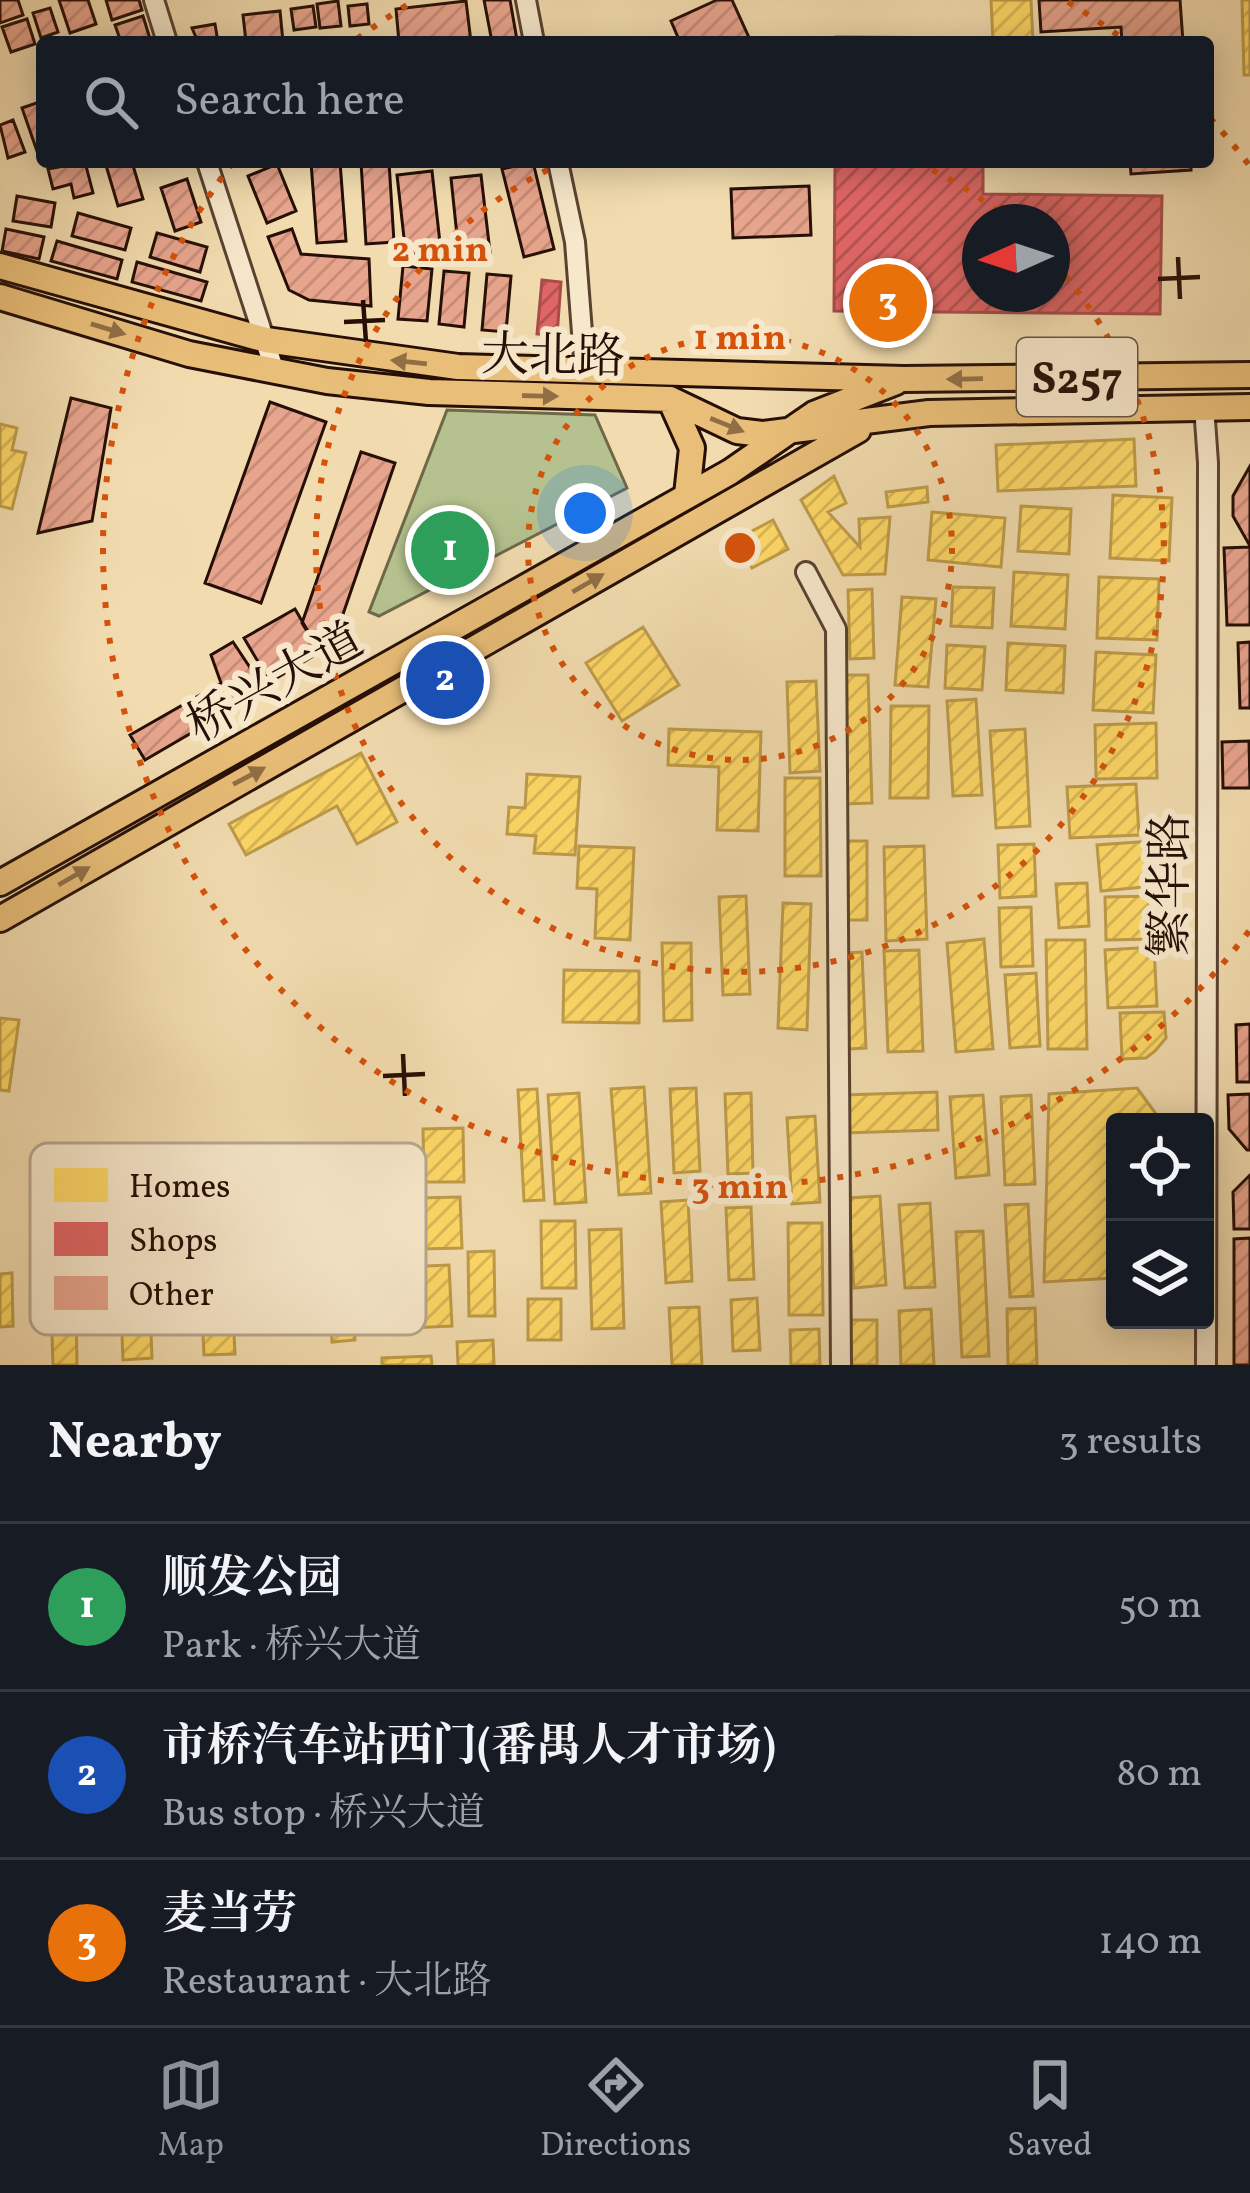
<!DOCTYPE html>
<meta charset="utf-8">
<style>
:root{--surface:#171b24;--page:#20242c;--text:#f1f3f6;--muted:#9ea1a6;--line:#363941;--accent:#8c9099}
body{margin:0;font-family:Vollkorn,"Noto Serif SC",serif;background:var(--page);color:var(--text)}
.controls{position:absolute;right:36px;bottom:36px;display:grid;overflow:hidden;border-radius:12px;box-shadow:0 6px 30px #0003}
.controls button{width:108px;height:108px;display:grid;place-items:center;padding:0;border:0;border-bottom:3px solid var(--line);background:var(--surface);color:var(--text);font:60px sans-serif}
.compass{position:absolute;left:962px;top:204px;width:108px;height:108px;border-radius:50%;background:var(--surface);box-shadow:0 6px 30px #0003;rotate:267deg}
.you{position:absolute;left:585px;top:513px;width:42px;height:42px;margin:-30px;border:9px solid #fff;border-radius:50%;background:#1a73e8;box-shadow:0 0 0 18px #1a73e833}
.badge{display:grid;place-items:center;width:78px;height:78px;border-radius:50%;background:var(--accent);color:#fff;font-size:39px;font-weight:700}
.pin{position:absolute;translate:-50% -50%;border:6px solid #fff;box-shadow:0 3px 12px #0006}
.list{margin:0;padding:0;list-style:none}
h2{display:flex;justify-content:space-between;align-items:center;height:156px;margin:0;padding:0 48px;font-size:51px}
h2 small{font-size:39px;font-weight:400;color:var(--muted)}
.list li{display:grid;grid-template-columns:78px 1fr auto;gap:36px;align-items:center;box-sizing:border-box;height:168px;padding:0 48px;border-top:3px solid var(--line)}
.list b{display:block;font-size:45px;white-space:nowrap}
.list p{margin:0;font-size:39px;white-space:nowrap;color:var(--muted)}
.list em{font-size:39px;font-style:normal;color:var(--muted)}
.icon{flex:none;width:66px;height:66px;fill:none;stroke:currentColor;stroke-width:2;stroke-linecap:round;stroke-linejoin:round}
.map{position:relative;flex:none;width:1250px;height:1365px;overflow:hidden}
.search{position:absolute;background:var(--surface);box-shadow:0 6px 30px #0003;left:36px;right:36px;top:36px;height:132px;display:flex;align-items:center;gap:30px;box-sizing:border-box;padding:0 42px;border-radius:12px;color:var(--muted);font-size:45px}
.sheet{height:660px;background:var(--surface)}
nav{display:flex;justify-content:space-around;align-items:center;box-sizing:border-box;height:168px;border-top:3px solid var(--line);background:var(--surface);font-size:33px;color:var(--muted)}
nav a{display:grid;justify-items:center;gap:6px}
nav .on{color:var(--accent)}
.map>svg:first-child{display:block}
.park{fill:#b5c28f;stroke:#6e684a;stroke-width:3}
.homes{fill:url(#homes-hatch);stroke:#be9c49;stroke-width:3}
.shops{fill:url(#shops-hatch);stroke:#a84c49;stroke-width:3;fill-rule:evenodd}
.building{fill:url(#building-hatch);stroke:#260f06;stroke-width:3}
.lines{fill:none;stroke-linecap:round;stroke-linejoin:round}
.minor-casing{stroke:#594230;stroke-width:24}
.major-casing{stroke:#260f06;stroke-width:30}
.minor{stroke:#f7e8cb;stroke-width:18}
.major{stroke:#e9be78;stroke-width:24}
.oneway{fill:#916f45}
.ticks{fill:none;stroke:#260f06;stroke-width:4.5}
.ring{fill:none;stroke:#d5520b;stroke-width:6;stroke-dasharray:6 12}
.labels{text-anchor:middle;stroke-width:12;stroke-linejoin:round;paint-order:stroke}
.shield{fill:#f7e8cb;stroke:#655041;stroke-width:3}
.shield-label{font-size:45px;font-weight:bold;fill:#260f06}
.street-label{font-size:48px;fill:#260f06;stroke:#f7e8cb}
.key{fill:#f7e8cb;stroke:#b8a790;stroke-width:3}
.key-label{font-size:33px;fill:#260f06}
.centre{fill:#d5520b;stroke:#f7e8cb;stroke-width:6}
.ring-label{font-size:36px;text-anchor:middle;font-weight:bold;fill:#d5520b;stroke:#f7e8cb;stroke-width:12;stroke-linejoin:round;paint-order:stroke}
</style>
<div class="map">
<svg width="1250" height="1365" viewBox="0 0 1250 1365">
<defs>
<pattern id="homes-hatch" width="6" height="6" patternUnits="userSpaceOnUse" patternTransform="scale(3)"><rect width="6" height="6" fill="#ffd966"/><path d="M-1 1l2-2M0 6l6-6M5 7l2-2" fill="none" stroke="#dab957"/></pattern>
<pattern id="shops-hatch" width="6" height="6" patternUnits="userSpaceOnUse" patternTransform="scale(3)"><rect width="6" height="6" fill="#e06666"/><path d="M-1 1l2-2M0 6l6-6M5 7l2-2" fill="none" stroke="#b55252"/></pattern>
<pattern id="building-hatch" width="6" height="6" patternUnits="userSpaceOnUse" patternTransform="scale(3)"><rect width="6" height="6" fill="#e8a58e"/><path d="M-1 1l2-2M0 6l6-6M5 7l2-2" fill="none" stroke="#c78d79"/></pattern>
</defs>
<rect width="100%" height="100%" fill="#f2dcaf"/>
<filter id="stains"><feTurbulence type="fractalNoise" baseFrequency=".00167" numOctaves="4"/><feColorMatrix values="0 0 0 0 .2 0 0 0 0 .09 0 0 0 0 .02 0 0 0 .5 -.17"/></filter>
<radialGradient id="worn" r=".72"><stop offset=".6" stop-color="#630" stop-opacity="0"/><stop offset="1" stop-color="#630" stop-opacity=".3"/></radialGradient>
<path class="park" d="M 447,410 L 595,415 L 627,488 L 379,616 L 369,612 Z"/>
<path class="homes" d="M 991,0 L 1031,0 L 1033,42 L 993,42 Z
M 1242,0 L 1250,0 L 1250,75 L 1244,75 Z
M 0,424 L 17,428 L 12,450 L 26,453 L 12,509 L 0,506 Z
M 1134,439 L 1136,486 L 998,491 L 996,445 Z
M 834,476 L 846,503 L 828,512 L 860,547 L 859,519 L 890,517 L 885,574 L 843,575 L 801,500 Z
M 927,487 L 928,502 L 888,507 L 886,492 Z
M 1113,495 L 1172,498 L 1169,561 L 1110,558 Z
M 1021,506 L 1071,509 L 1069,554 L 1018,551 Z
M 932,512 L 1005,518 L 1001,567 L 928,560 Z
M 773,520 L 788,549 L 752,568 L 737,539 Z
M 1014,572 L 1068,575 L 1065,629 L 1011,626 Z
M 1099,577 L 1159,579 L 1157,640 L 1097,638 Z
M 953,587 L 994,588 L 992,628 L 951,626 Z
M 872,589 L 874,658 L 850,659 L 848,590 Z
M 902,597 L 936,599 L 928,687 L 895,685 Z
M 643,627 L 679,685 L 622,721 L 586,663 Z
M 1008,643 L 1065,646 L 1063,693 L 1006,690 Z
M 947,645 L 985,647 L 982,690 L 945,688 Z
M 1096,652 L 1156,655 L 1153,713 L 1093,710 Z
M 841,675 L 868,675 L 872,803 L 845,804 Z
M 816,681 L 820,771 L 790,773 L 787,682 Z
M 976,699 L 982,795 L 953,796 L 947,701 Z
M 891,706 L 929,706 L 928,798 L 890,798 Z
M 1156,723 L 1157,778 L 1096,779 L 1095,725 Z
M 669,729 L 761,732 L 758,831 L 717,830 L 719,767 L 668,765 Z
M 1025,729 L 1030,826 L 996,828 L 990,731 Z
M 361,753 L 397,822 L 357,844 L 337,806 L 246,855 L 229,824 Z
M 527,774 L 580,777 L 575,855 L 534,853 L 536,836 L 507,834 L 509,807 L 525,808 Z
M 785,778 L 820,778 L 821,876 L 785,876 Z
M 1136,784 L 1139,835 L 1070,838 L 1067,787 Z
M 845,841 L 867,841 L 867,920 L 844,920 Z
M 1151,841 L 1155,886 L 1101,891 L 1097,845 Z
M 1034,844 L 1036,896 L 1000,898 L 998,845 Z
M 579,846 L 634,848 L 630,940 L 595,938 L 597,889 L 577,888 Z
M 924,846 L 927,939 L 886,941 L 884,847 Z
M 1087,883 L 1089,926 L 1059,928 L 1056,884 Z
M 746,896 L 750,994 L 723,995 L 719,897 Z
M 1155,896 L 1156,939 L 1106,940 L 1105,897 Z
M 783,903 L 811,904 L 807,1030 L 778,1028 Z
M 1031,907 L 1033,966 L 1001,967 L 999,908 Z
M 984,939 L 993,1049 L 956,1052 L 947,943 Z
M 1046,940 L 1085,940 L 1087,1049 L 1048,1049 Z
M 662,943 L 691,943 L 692,1020 L 664,1021 Z
M 1154,947 L 1157,1006 L 1108,1008 L 1105,950 Z
M 919,950 L 923,1051 L 888,1052 L 884,951 Z
M 862,952 L 866,1048 L 849,1049 L 844,953 Z
M 564,970 L 639,971 L 639,1023 L 563,1022 Z
M 1036,973 L 1040,1046 L 1010,1048 L 1005,975 Z
M 1164,1012 L 1166,1038 L 1155,1051 L 1146,1058 L 1122,1059 L 1120,1013 Z
M 0,1018 L 19,1020 L 9,1091 L 0,1090 Z
M 644,1087 L 651,1193 L 619,1195 L 611,1089 Z
M 696,1088 L 700,1171 L 674,1173 L 670,1089 Z
M 1137,1088 L 1162,1122 L 1115,1122 L 1115,1278 L 1044,1282 L 1049,1094 Z
M 537,1089 L 544,1200 L 524,1201 L 518,1090 Z
M 937,1092 L 938,1130 L 844,1133 L 843,1095 Z
M 579,1093 L 586,1202 L 555,1204 L 548,1095 Z
M 751,1093 L 753,1173 L 728,1174 L 725,1094 Z
M 983,1095 L 989,1175 L 956,1178 L 950,1097 Z
M 1031,1095 L 1035,1184 L 1005,1185 L 1001,1097 Z
M 815,1116 L 820,1202 L 792,1204 L 787,1118 Z
M 463,1128 L 464,1182 L 424,1182 L 423,1129 Z
M 880,1196 L 886,1285 L 854,1288 L 848,1198 Z
M 460,1197 L 462,1248 L 419,1249 L 418,1198 Z
M 688,1200 L 692,1281 L 666,1283 L 661,1202 Z
M 930,1203 L 935,1287 L 905,1288 L 899,1205 Z
M 1028,1204 L 1033,1296 L 1010,1297 L 1005,1205 Z
M 751,1207 L 754,1279 L 729,1280 L 726,1208 Z
M 541,1221 L 575,1221 L 576,1288 L 542,1288 Z
M 788,1223 L 822,1223 L 823,1315 L 789,1315 Z
M 621,1229 L 624,1328 L 592,1329 L 589,1230 Z
M 983,1231 L 989,1356 L 962,1357 L 956,1232 Z
M 494,1251 L 495,1316 L 469,1316 L 468,1252 Z
M 449,1265 L 452,1326 L 409,1328 L 405,1267 Z
M 12,1273 L 13,1326 L 0,1327 L 0,1274 Z
M 352,1281 L 355,1340 L 332,1342 L 329,1282 Z
M 757,1298 L 760,1350 L 733,1351 L 731,1300 Z
M 528,1299 L 561,1299 L 561,1340 L 528,1340 Z
M 76,1304 L 77,1365 L 53,1365 L 51,1305 Z
M 699,1307 L 702,1365 L 672,1365 L 669,1308 Z
M 150,1308 L 152,1358 L 123,1360 L 121,1310 Z
M 1035,1308 L 1037,1365 L 1008,1365 L 1007,1309 Z
M 931,1309 L 934,1365 L 901,1365 L 899,1311 Z
M 233,1313 L 235,1354 L 204,1355 L 202,1315 Z
M 846,1320 L 877,1320 L 877,1365 L 846,1365 Z
M 819,1329 L 820,1365 L 791,1365 L 790,1330 Z
M 493,1340 L 494,1365 L 458,1365 L 457,1342 Z
M 431,1356 L 432,1365 L 382,1365 L 382,1358 Z"/>
<path class="shops" d="M 836,37 L 985,38 L 985,42 L 836,42 Z
M 835,162 L 983,162 L 983,194 L 1162,196 L 1160,314 L 834,311 ZM 980,222 L 1052,222 L 1052,294 L 980,294 Z
M 542,280 L 561,282 L 557,336 L 537,334 Z"/>
<path class="building" d="M 0,0 L 18,0 L 23,15 L 0,23 Z
M 59,0 L 88,0 L 96,24 L 70,33 Z
M 106,0 L 139,0 L 142,10 L 112,20 Z
M 484,0 L 510,0 L 517,40 L 492,42 Z
M 717,0 L 732,0 L 751,42 L 680,42 L 671,21 Z
M 1039,0 L 1180,0 L 1183,42 L 1122,42 L 1121,27 L 1041,32 Z
M 338,1 L 341,26 L 320,28 L 317,4 Z
M 466,1 L 471,42 L 399,42 L 396,9 Z
M 367,4 L 369,24 L 350,26 L 348,6 Z
M 313,6 L 316,27 L 294,30 L 291,9 Z
M 50,8 L 58,32 L 41,38 L 33,13 Z
M 280,11 L 283,42 L 246,42 L 243,15 Z
M 143,16 L 151,42 L 121,42 L 115,25 Z
M 27,19 L 35,44 L 11,52 L 2,27 Z
M 215,24 L 218,42 L 198,42 L 192,28 Z
M 42,101 L 42,153 L 38,154 L 22,108 Z
M 13,120 L 25,152 L 8,158 L 0,125 Z
M 85,162 L 93,193 L 74,198 L 71,184 L 53,189 L 48,169 Z
M 105,162 L 132,162 L 143,199 L 118,206 Z
M 311,162 L 340,162 L 346,241 L 317,243 Z
M 361,162 L 389,162 L 394,242 L 366,244 Z
M 533,162 L 554,249 L 524,257 L 502,169 Z
M 1130,162 L 1191,162 L 1191,170 L 1131,174 Z
M 277,164 L 296,211 L 267,223 L 248,176 Z
M 432,171 L 441,252 L 406,256 L 397,175 Z
M 481,175 L 490,252 L 459,255 L 451,178 Z
M 187,179 L 201,222 L 175,231 L 161,188 Z
M 809,186 L 811,235 L 733,238 L 731,189 Z
M 17,196 L 55,203 L 51,227 L 13,221 Z
M 78,213 L 131,228 L 125,250 L 72,236 Z
M 6,229 L 44,237 L 39,259 L 2,251 Z
M 292,229 L 301,254 L 369,259 L 371,306 L 309,300 L 289,290 L 268,237 Z
M 157,233 L 207,247 L 200,272 L 150,257 Z
M 57,241 L 122,260 L 117,279 L 51,261 Z
M 137,262 L 207,282 L 201,301 L 132,282 Z
M 403,266 L 432,269 L 427,321 L 398,319 Z
M 444,271 L 469,273 L 464,327 L 439,324 Z
M 487,274 L 511,276 L 506,332 L 482,330 Z
M 71,398 L 111,408 L 92,521 L 38,533 Z
M 270,402 L 326,422 L 261,603 L 205,583 Z
M 361,452 L 395,463 L 330,652 L 320,652 L 302,623 Z
M 1250,466 L 1250,546 L 1233,516 L 1233,496 Z
M 1250,547 L 1250,625 L 1227,625 L 1224,548 Z
M 295,609 L 320,652 L 270,682 L 244,638 Z
M 233,642 L 265,690 L 145,760 L 130,735 L 221,683 L 211,655 Z
M 1250,642 L 1250,708 L 1240,708 L 1238,643 Z
M 1249,741 L 1250,788 L 1223,788 L 1222,742 Z
M 1250,1024 L 1250,1082 L 1237,1082 L 1236,1025 Z
M 1250,1094 L 1250,1150 L 1247,1150 L 1229,1129 L 1228,1095 Z
M 1250,1175 L 1250,1229 L 1234,1229 L 1233,1192 Z
M 1250,1238 L 1250,1365 L 1234,1365 L 1234,1239 Z"/>
<g class="lines">
<defs>
<path id="minor" d="M 154,0 L 167,42
M 526,0 L 534,42
M 207,162 L 275,372
M 558,162 L 575,242 L 585,371
M 1204,406 L 1208,463 L 1206,1365
M 806,572 L 836,629 L 841,1365"/>
<path id="major" d="M 0,266 L 266,340 L 458,367 L 904,379 L 1250,375
M 0,297 L 189,354 L 327,381 L 429,392 L 670,399 L 737,431 L 762,434 L 929,413 L 1250,407
M 670,399 L 692,448 L 687,495
M 0,883 L 730,472 L 814,414 L 896,382
M 0,919 L 858,430"/>
</defs>
<use href="#minor" class="minor-casing"/>
<use href="#major" class="major-casing"/>
<use href="#minor" class="minor"/>
<use href="#major" class="major"/>
</g>
<defs><path id="oneway-solid" d="M-6-.8H1V-3.2L6.5 0L1 3.2V.8H-6Z" transform="scale(3)"/></defs>
<g class="oneway">
<use href="#oneway-solid" transform="translate(108 329) rotate(17)"/>
<use href="#oneway-solid" transform="translate(409 362) rotate(-174)"/>
<use href="#oneway-solid" transform="translate(965 379) rotate(179)"/>
<use href="#oneway-solid" transform="translate(540 396) rotate(1)"/>
<use href="#oneway-solid" transform="translate(727 425) rotate(22)"/>
<use href="#oneway-solid" transform="translate(588 583) rotate(-30)"/>
<use href="#oneway-solid" transform="translate(249 776) rotate(-28)"/>
<use href="#oneway-solid" transform="translate(74 876) rotate(-30)"/>
</g>
<path class="ticks" d="M 1178,257 L 1180,299M 1158,279 L 1200,277M 363,300 L 366,342M 344,322 L 385,320M 403,1054 L 405,1096M 383,1076 L 425,1074"/>
<g class="ring">
<circle cx="740" cy="548" r="212"/>
<path d="M916 162A424 424 0 0 1 1010 221M1053 262A424 424 0 1 1 564 162"/>
<path d="M1249 931A637 637 0 1 1 231 165M357 39A637 637 0 0 1 412 2M1068 2A637 637 0 0 1 1123 39M1210 118A637 637 0 0 1 1249 165"/>
</g>
<g class="labels">
<rect class="shield" x="1017" y="338" width="120" height="78" rx="9"/>
<g class="shield-label">
<text x="1077" y="393">S257</text>
</g>
<g class="street-label">
<text transform="translate(553 354) rotate(1)" y="17">大北路</text>
<text transform="translate(274 681) rotate(-29)" y="17">桥兴大道</text>
<text transform="translate(1168 885) rotate(-90)" y="17">繁华路</text>
</g>
</g>
<rect x="30" y="1143" width="396" height="192" rx="18" class="key"/>
<rect x="54" y="1168" width="54" height="34" fill="#ffd966"/>
<rect x="54" y="1222" width="54" height="34" fill="#e06666"/>
<rect x="54" y="1276" width="54" height="34" fill="#e8a58e"/>
<g class="key-label">
<text x="129" y="1197">Homes</text>
<text x="129" y="1251">Shops</text>
<text x="129" y="1305">Other</text>
</g>
<circle cx="740" cy="548" r="18" class="centre"/>
<g class="ring-label">
<text x="440" y="261">2 min</text>
<text x="740" y="349">1 min</text>
<text x="740" y="1198">3 min</text>
</g>
<rect width="100%" height="100%" filter="url(#stains)"/>
<rect width="100%" height="100%" fill="url(#worn)"/>
</svg>
<div class="controls">
<button><svg class="icon" aria-label="locate" viewBox="0 0 24 24"><circle cx="12" cy="12" r="6"/><path d="M12 2v4M12 18v4M2 12h4M18 12h4"/></svg></button>
<button><svg class="icon" aria-label="layers" viewBox="0 0 24 24"><path d="M12 4l9 5-9 5-9-5zM3 14l9 5 9-5"/></svg></button>
</div>
<svg class="compass" viewBox="-18 -18 36 36"><path d="M0-13l5 13h-10z" fill="#e53935"/><path d="M0 13l5-13h-10z" fill="#9ea1a6"/></svg>
<div class="you"></div>
<div class="pin badge" style="left:450px;top:550px;background:#2e9e5b">1</div>
<div class="pin badge" style="left:445px;top:680px;background:#1a4fb4">2</div>
<div class="pin badge" style="left:888px;top:303px;background:#e8710a">3</div>
<div class="search"><svg class="icon" aria-label="search" viewBox="0 0 24 24"><circle cx="10" cy="10" r="6"/><path d="M15 15l6 6"/></svg>Search here</div>
</div>
<section class="sheet">
<h2>Nearby<small>3 results</small></h2>
<ul class="list">
<li><span class="badge" style="background:#2e9e5b">1</span><div><b>顺发公园</b><p>Park · 桥兴大道</p></div><em>50 m</em></li>
<li><span class="badge" style="background:#1a4fb4">2</span><div><b>市桥汽车站西门(番禺人才市场)</b><p>Bus stop · 桥兴大道</p></div><em>80 m</em></li>
<li><span class="badge" style="background:#e8710a">3</span><div><b>麦当劳</b><p>Restaurant · 大北路</p></div><em>140 m</em></li>
</ul>
</section>
<nav>
<a class="on"><svg class="icon" aria-label="map" viewBox="0 0 24 24"><path d="M3 6l6-2 6 2 6-2v14l-6 2-6-2-6 2zM9 4v14M15 6v14"/></svg>Map</a>
<a><svg class="icon" aria-label="directions" viewBox="0 0 24 24"><path d="M12 3l9 9-9 9-9-9zM9 14v-3h6M13 9l2 2-2 2"/></svg>Directions</a>
<a><svg class="icon" aria-label="saved" viewBox="0 0 24 24"><path d="M7 4h10v16l-5-4-5 4z"/></svg>Saved</a>
</nav>
